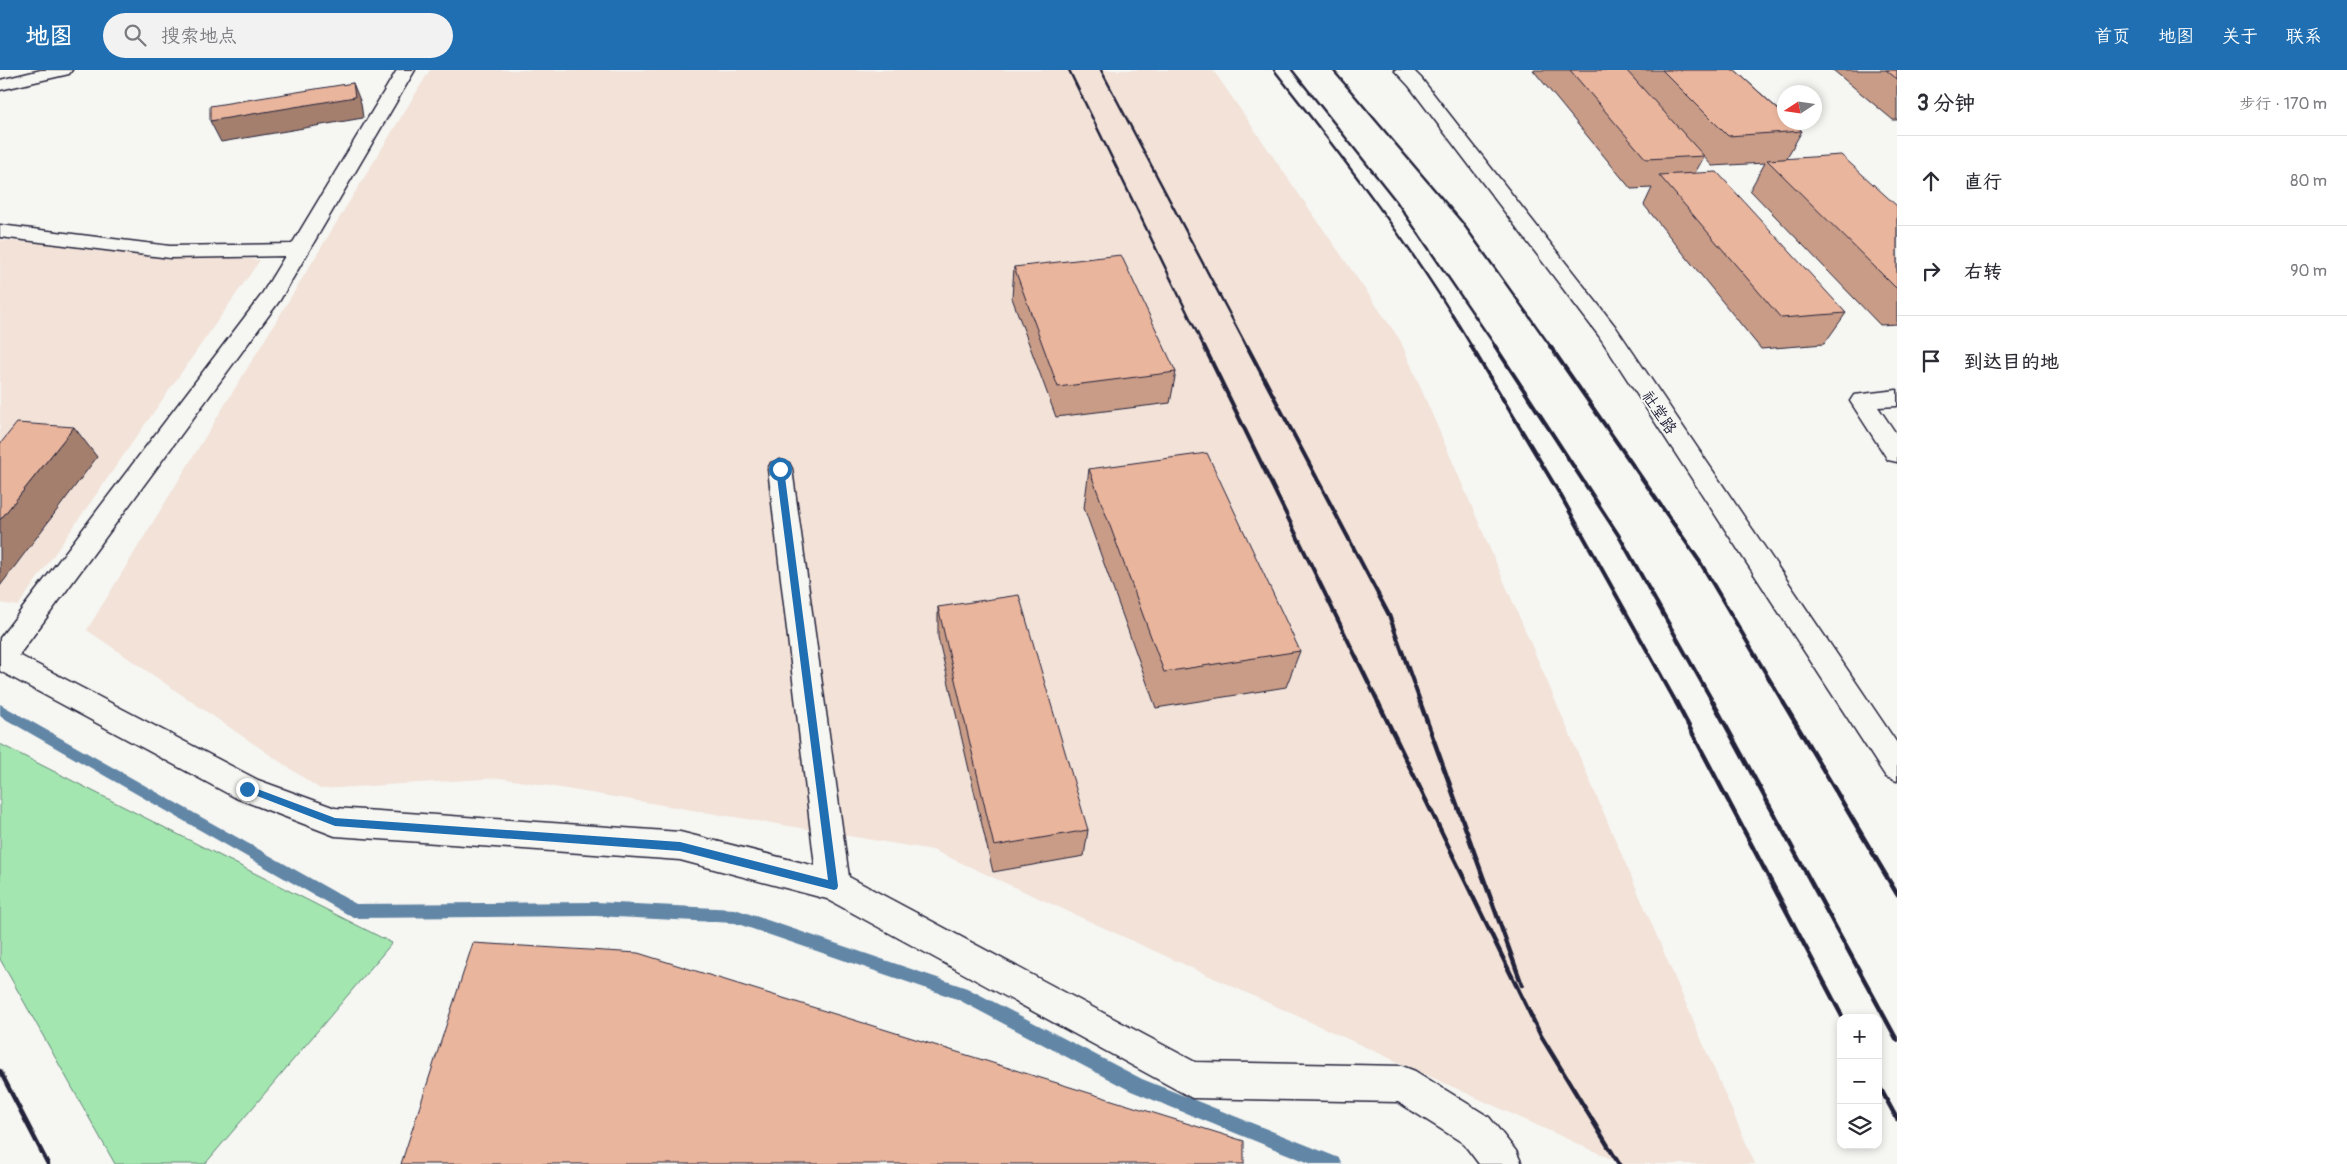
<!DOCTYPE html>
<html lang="zh">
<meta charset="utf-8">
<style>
:root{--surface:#fff;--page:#f2f2f3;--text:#2b2b33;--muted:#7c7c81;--line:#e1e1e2;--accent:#1f6fb2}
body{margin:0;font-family:Pangolin,"LXGW WenKai TC",sans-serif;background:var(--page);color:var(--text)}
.controls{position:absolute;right:15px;bottom:15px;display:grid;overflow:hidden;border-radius:10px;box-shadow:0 2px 8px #0003}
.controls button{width:45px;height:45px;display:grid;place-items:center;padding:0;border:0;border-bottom:1px solid var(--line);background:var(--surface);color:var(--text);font:25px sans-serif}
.compass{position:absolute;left:1777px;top:15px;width:45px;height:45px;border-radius:50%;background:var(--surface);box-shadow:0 2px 8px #0003;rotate:258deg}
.stop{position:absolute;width:15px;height:15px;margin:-11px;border:4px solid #1f6fb2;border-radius:50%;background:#fff}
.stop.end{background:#1f6fb2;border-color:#fff;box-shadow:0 1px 5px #0008}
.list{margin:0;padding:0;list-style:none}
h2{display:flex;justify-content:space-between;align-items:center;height:65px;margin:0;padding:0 20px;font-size:21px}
h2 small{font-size:16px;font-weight:400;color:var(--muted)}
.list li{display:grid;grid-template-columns:32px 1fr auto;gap:15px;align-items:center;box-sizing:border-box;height:90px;padding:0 20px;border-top:1px solid var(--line)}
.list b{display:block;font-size:19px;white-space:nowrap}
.list em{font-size:16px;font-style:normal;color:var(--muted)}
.icon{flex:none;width:28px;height:28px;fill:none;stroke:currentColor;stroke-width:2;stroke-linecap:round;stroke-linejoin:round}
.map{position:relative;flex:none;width:1897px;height:1094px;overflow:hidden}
header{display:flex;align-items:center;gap:30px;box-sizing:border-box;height:70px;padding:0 25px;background:var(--accent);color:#fff}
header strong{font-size:24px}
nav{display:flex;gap:28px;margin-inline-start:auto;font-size:18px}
.search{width:350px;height:45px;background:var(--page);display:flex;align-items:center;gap:12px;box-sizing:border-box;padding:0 18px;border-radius:28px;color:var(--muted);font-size:19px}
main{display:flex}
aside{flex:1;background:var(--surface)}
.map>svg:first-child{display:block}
.built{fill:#f2e2d8}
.green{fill:#a3e6b0;stroke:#628476}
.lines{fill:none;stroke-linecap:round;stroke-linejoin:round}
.stream{fill:#6286a6;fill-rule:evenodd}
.minor-casing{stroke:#22223b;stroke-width:3}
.minor{fill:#f6f6f2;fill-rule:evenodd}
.rail-far2{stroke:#22223b;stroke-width:2.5}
.rail-far1{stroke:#22223b;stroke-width:4}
.rail{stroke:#22223b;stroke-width:4.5}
.wall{fill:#c99c87;stroke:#22223b}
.shaded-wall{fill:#a47f6e;stroke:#22223b}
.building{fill:#eab59d;stroke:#22223b}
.route{fill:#1f6fb2}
.labels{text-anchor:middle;stroke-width:4;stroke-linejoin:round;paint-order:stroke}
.street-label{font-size:16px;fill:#22223b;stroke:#f6f6f2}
</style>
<header>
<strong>地图</strong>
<div class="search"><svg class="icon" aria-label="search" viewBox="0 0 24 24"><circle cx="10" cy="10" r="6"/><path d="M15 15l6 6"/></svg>搜索地点</div>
<nav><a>首页</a><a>地图</a><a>关于</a><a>联系</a></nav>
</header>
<main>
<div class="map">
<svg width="1897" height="1094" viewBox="0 0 1897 1094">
<rect width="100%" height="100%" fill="#f6f6f2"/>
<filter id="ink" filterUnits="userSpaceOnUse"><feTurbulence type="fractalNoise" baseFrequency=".02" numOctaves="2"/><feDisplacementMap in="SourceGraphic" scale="10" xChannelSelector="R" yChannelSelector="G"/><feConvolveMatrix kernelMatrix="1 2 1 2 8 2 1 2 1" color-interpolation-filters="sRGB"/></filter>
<g filter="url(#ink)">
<path class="built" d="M 430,0 L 1213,0 L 1400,270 L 1755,1094 L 1622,1094 L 933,780 L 500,708 L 320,719 L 87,560 Z
M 0,170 L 260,190 L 18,536 L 0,533 Z"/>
<path class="green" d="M 0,674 L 392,873 L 205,1094 L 115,1094 L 0,889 Z"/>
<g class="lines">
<path class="stream" d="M 0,634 L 356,834 L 596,832 L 735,839 L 967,918 L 1142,1009 L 1339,1088 L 1342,1094 L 1312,1094 L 1131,1021 L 957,929 L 735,853 L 596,846 L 354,848 L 0,646 Z"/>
<defs>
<path id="minor" d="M 41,0 L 72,0 L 69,4 L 0,20 L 0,10 Z
M 397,0 L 415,0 L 280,230 L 19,585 L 258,710 L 335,738 L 680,762 L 815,796 L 768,399 L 771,393 L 780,390 L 789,393 L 792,399 L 849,807 L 1195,992 L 1402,996 L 1415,1001 L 1489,1047 L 1516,1081 L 1522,1094 L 1479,1094 L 1463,1073 L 1398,1032 L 1192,1028 L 827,829 L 680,790 L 335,766 L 236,728 L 0,601 L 0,568 L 260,227 L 285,186 L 170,188 L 0,167 L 0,155 L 170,176 L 292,174 Z
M 1394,0 L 1413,0 L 1421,8 L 1615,256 L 1897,673 L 1897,711 L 1886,707 L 1599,266 L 1409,16 Z
M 1897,320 L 1897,336 L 1878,337 L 1897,365 L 1897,392 L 1888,390 L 1850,331 L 1854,325 Z"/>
</defs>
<use href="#minor" class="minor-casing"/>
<use href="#minor" class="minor"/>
<path class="rail-far2" d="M 1069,0 L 1204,277
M 1101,0 L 1247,277
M 1274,0 C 1344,89 1414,179 1472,277
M 1292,0 L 1396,131 L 1496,277
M 1333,0 L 1462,152 L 1551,277"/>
<path class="rail-far1" d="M 1204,276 L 1379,634
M 1247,276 L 1389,545 L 1421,634
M 1471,276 L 1561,426 L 1677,634
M 1495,276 L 1619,466 L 1714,634
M 1550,276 L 1700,492 L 1784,634"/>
<path class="rail" d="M 1378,632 L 1541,966 L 1619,1094
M 1420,632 L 1522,915
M 1676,632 L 1843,948
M 1713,632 L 1897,970
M 1783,632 L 1897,824
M 0,1001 L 48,1094
M 1878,1014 L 1897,1049"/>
</g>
<path class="wall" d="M 1533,0 L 1735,0 L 1802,61 L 1786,89 L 1897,136 L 1897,254 L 1880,255 L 1750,120 L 1765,93 L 1712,96 L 1704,87 L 1695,103 L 1846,243 L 1824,274 L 1761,279 L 1644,135 L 1652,118 L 1631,119 Z
M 1833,0 L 1897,0 L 1897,50 L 1893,50 Z
M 1014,197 L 1176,302 L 1170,333 L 1056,347 L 1012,228 Z
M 1089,399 L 1300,581 L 1286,617 L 1156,638 L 1084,438 Z
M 938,537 L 1088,760 L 1084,786 L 993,802 L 938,567 Z"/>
<path class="shaded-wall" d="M 353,13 L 361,33 L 363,48 L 221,72 L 210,51 Z
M 74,357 L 97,387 L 0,516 L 0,450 Z"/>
<path class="building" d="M 1570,0 L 1626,0 L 1704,86 L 1646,89 Z
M 1662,0 L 1735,0 L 1784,45 L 1784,52 L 1792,52 L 1802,61 L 1728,66 Z
M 1886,0 L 1897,0 L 1897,9 Z
M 353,13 L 355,27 L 210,51 L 210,36 Z
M 1841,85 L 1897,136 L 1897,219 L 1767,90 Z
M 1717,102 L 1846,243 L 1781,248 L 1659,105 Z
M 1121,185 L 1176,302 L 1058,317 L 1014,197 Z
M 17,353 L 74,357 L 0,450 L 0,374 Z
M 1207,383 L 1300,581 L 1164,602 L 1089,399 Z
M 1019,525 L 1088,760 L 994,776 L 938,537 Z
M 473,873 L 638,883 L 1244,1071 L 1244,1094 L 401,1094 Z"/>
</g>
<path class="route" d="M 780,396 L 784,399 L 838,816 L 837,819 L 834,820 L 680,781 L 335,756 L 244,721 L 242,719 L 247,715 L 335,748 L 680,772 L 828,810 L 776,399 Z"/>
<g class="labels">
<g class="street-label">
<text transform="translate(1660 342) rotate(56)" y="6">社堂路</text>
</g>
</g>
</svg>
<div class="controls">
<button>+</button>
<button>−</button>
<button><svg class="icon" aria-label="layers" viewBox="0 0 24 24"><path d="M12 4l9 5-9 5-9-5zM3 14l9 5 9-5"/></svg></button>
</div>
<svg class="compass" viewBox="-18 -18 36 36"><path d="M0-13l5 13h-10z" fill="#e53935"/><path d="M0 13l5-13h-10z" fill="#7c7c81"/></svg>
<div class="stop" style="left:780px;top:399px"></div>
<div class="stop end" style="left:247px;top:719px"></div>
</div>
<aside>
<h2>3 分钟<small>步行 · 170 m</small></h2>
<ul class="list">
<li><svg class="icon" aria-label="ahead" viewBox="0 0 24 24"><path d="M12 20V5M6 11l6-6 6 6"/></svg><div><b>直行</b></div><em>80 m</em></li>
<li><svg class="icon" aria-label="right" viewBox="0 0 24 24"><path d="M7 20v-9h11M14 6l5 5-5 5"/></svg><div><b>右转</b></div><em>90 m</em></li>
<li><svg class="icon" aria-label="arrive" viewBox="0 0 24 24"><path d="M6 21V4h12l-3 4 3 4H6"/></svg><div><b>到达目的地</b></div></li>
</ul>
</aside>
</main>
